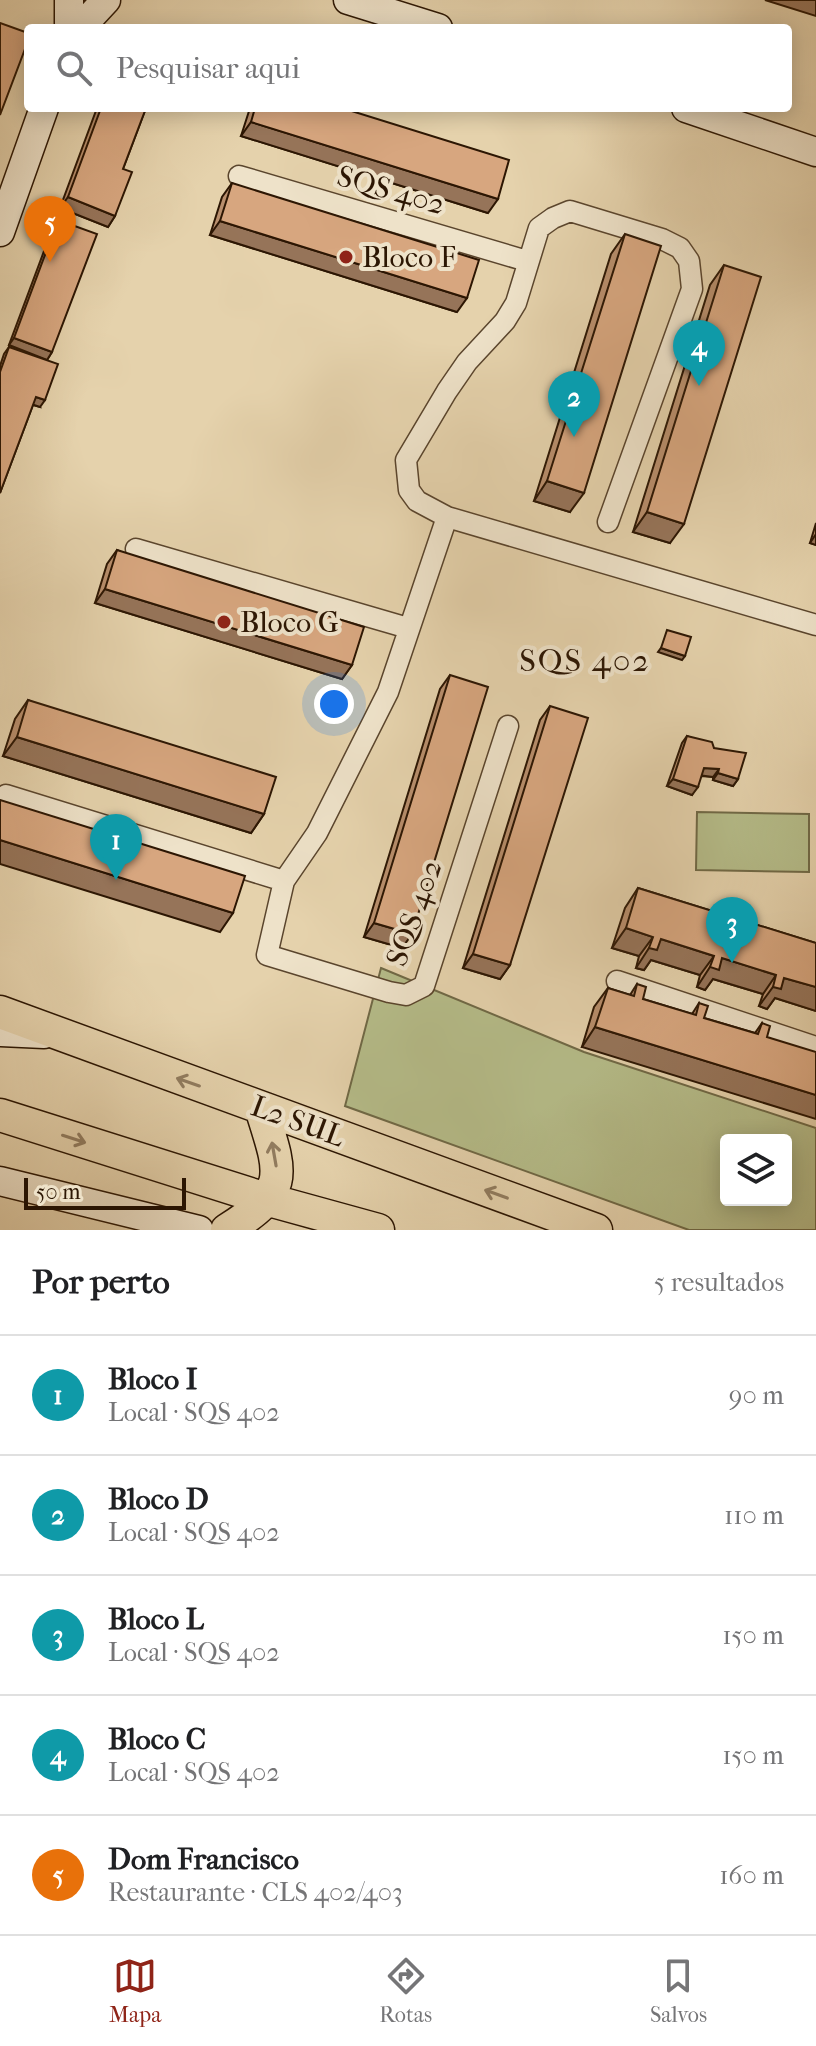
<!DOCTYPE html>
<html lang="pt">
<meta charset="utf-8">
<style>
:root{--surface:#fff;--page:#f6f6f6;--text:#202124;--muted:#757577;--line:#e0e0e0;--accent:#8f2418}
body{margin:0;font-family:"IM FELL French Canon",serif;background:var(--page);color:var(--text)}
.controls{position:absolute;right:24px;bottom:24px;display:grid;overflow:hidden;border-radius:8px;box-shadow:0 4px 20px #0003}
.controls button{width:72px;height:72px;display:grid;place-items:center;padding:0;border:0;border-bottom:2px solid var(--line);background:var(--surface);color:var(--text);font:40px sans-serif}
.scale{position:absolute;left:24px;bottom:20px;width:162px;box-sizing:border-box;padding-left:8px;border:4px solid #2c1603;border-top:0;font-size:22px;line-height:28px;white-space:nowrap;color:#2c1603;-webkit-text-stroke:6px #eee2c9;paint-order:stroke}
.you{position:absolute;left:334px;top:704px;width:28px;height:28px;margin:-20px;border:6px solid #fff;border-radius:50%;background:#1a73e8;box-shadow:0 0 0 12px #1a73e833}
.badge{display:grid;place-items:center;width:52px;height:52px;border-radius:50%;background:var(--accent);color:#fff;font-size:26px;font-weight:700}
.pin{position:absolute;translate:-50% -66px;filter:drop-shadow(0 2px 4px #0008)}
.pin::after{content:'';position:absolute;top:42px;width:28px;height:24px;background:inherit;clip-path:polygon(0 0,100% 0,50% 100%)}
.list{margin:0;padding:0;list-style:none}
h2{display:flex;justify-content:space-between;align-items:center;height:104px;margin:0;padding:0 32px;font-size:34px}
h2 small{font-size:26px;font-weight:400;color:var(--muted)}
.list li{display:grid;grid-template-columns:52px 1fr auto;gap:24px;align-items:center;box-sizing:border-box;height:120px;padding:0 32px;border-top:2px solid var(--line)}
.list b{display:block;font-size:30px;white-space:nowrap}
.list p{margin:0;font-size:26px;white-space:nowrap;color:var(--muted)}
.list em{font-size:26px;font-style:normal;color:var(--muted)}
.icon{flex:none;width:44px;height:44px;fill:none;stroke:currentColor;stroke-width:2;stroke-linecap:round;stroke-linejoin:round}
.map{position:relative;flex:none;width:816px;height:1230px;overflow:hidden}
.search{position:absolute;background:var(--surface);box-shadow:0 4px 20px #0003;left:24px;right:24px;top:24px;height:88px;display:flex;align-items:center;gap:20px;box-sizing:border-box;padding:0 28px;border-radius:8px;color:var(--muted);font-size:30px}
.sheet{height:704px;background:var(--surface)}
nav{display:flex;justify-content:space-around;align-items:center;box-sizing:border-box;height:112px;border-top:2px solid var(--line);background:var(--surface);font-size:22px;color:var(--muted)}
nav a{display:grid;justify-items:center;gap:4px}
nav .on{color:var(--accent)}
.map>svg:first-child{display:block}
.green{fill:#b5bc89;stroke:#706946;stroke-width:2;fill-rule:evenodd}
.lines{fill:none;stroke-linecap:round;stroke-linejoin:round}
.street-casing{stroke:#5a452d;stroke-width:23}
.secondary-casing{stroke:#2c1603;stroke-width:31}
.primary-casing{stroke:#2c1603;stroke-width:35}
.street{stroke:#eee2c9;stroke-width:20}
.secondary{stroke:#eee2c9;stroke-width:28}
.primary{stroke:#e5d2ac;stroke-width:32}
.wall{fill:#b98f6d;stroke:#2c1603;stroke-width:2}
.shaded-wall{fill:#967459;stroke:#2c1603;stroke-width:2}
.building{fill:#d7a67f;stroke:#2c1603;stroke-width:2}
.oneway{stroke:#927d60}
.poi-dot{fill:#8f2418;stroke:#eee2c9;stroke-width:3}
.labels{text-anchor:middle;stroke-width:8;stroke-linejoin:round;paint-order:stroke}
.street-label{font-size:30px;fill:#2c1603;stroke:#eee2c9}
.poi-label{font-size:30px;fill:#2c1603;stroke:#eee2c9;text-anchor:start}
.neighbourhood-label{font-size:32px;letter-spacing:2px;fill:#2c1603;stroke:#eee2c9}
</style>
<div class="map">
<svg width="816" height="1230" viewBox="0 0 816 1230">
<rect width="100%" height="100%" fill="#e5d2ac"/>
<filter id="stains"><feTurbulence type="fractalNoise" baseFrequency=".0025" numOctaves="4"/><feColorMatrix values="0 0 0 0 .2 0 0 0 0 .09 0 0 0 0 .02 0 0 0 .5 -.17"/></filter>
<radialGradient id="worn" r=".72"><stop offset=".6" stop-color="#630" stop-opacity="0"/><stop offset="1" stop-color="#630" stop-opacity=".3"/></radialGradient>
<path class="green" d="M 697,812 L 809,814 L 809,872 L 696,870 Z
M 381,968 L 584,1052 L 816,1128 L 816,1230 L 689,1230 L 345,1106 ZM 726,1140 L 786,1140 L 786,1200 L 726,1200 Z"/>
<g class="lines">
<defs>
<path id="street" d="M 239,176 L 527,261
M 447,517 L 388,692 L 317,833 L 284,881 L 267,955 L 389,992 L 406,995 L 424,986 L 508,726
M 608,522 L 692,289 L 689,261 L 680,248 L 662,239 L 570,211 L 553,218 L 539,228 L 516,303 L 505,321 L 467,362 L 447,391 L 406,460 L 409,490 L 417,501 L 447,517 L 816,625
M 136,549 L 408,628
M 6,795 L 284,881
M 617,981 L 816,1047"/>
<path id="secondary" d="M 69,0 L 69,28
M 348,0 L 438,28
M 80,28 L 106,0
M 686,108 L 816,152
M 0,232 L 44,108
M 0,1032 L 44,1034
M 0,1181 L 199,1230"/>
<path id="primary" d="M 0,1012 L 596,1230
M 0,1115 L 269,1200 L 378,1230
M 227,1230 C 291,1190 282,1175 261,1108"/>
</defs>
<use href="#street" class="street-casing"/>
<use href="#secondary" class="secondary-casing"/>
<use href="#primary" class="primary-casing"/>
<use href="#street" class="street"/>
<use href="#secondary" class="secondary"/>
<use href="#primary" class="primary"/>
</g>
<path class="wall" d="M 97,108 L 146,108 L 123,169 L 115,216 L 108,227 L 60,208 Z
M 250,108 L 342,108 L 488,213 L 241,136 Z
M 232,183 L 457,312 L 210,235 L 222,197 Z
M 58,220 L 52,352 L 47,360 L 9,345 L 53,227 Z
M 625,234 L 570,512 L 534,501 L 611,254 Z
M 724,265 L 670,543 L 633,532 L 710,285 Z
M 9,347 L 40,407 L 33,405 L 0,493 L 0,366 L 4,354 Z
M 816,523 L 816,545 L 810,543 Z
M 117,550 L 352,665 L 342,679 L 95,603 L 107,564 Z
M 450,675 L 402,948 L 364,937 L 440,689 Z
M 28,700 L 264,814 L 251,833 L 3,756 L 15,719 Z
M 550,706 L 510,965 L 500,979 L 463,968 L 540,720 Z
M 687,736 L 714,748 L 738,779 L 733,786 L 713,780 L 713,777 L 701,776 L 692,795 L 667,786 L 682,743 Z
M 638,888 L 816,943 L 816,1011 L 775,998 L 767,1009 L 759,1006 L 763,994 L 713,979 L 705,990 L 697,987 L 700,975 L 651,960 L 644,970 L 636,968 L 639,956 L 612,948 L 625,908 Z
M 637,984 L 643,999 L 692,1014 L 699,1003 L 704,1018 L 755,1033 L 762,1023 L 767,1037 L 582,1047 L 594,1007 L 608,988 L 630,995 Z"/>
<path class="shaded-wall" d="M 765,0 L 816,0 L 816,16 Z
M 251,122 L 498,199 L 488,213 L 241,136 Z
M 68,197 L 115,216 L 108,227 L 60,208 Z
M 220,221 L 467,298 L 457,312 L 210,235 Z
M 14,338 L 52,352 L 47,360 L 9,345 Z
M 36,397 L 45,400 L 40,407 L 31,404 Z
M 547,481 L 584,493 L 570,512 L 534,501 Z
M 647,512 L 684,524 L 670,543 L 633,532 Z
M 816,534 L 816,545 L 810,543 Z
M 105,589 L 352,665 L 342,679 L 95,603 Z
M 661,648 L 685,656 L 682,660 L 658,652 Z
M 17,737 L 264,814 L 251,833 L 3,756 Z
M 704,768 L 719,769 L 713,777 L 698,775 Z
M 718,773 L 738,779 L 733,786 L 713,780 Z
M 673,779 L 698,787 L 692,795 L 667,786 Z
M 0,840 L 233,913 L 220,932 L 0,864 Z
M 374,923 L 412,934 L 402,948 L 364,937 Z
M 626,928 L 653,937 L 639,956 L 612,948 Z
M 661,939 L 714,956 L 700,975 L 651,960 L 644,970 L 636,968 L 649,948 Z
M 473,954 L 510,965 L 500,979 L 463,968 Z
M 722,958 L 776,975 L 763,994 L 713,979 L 705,990 L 697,987 L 710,967 Z
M 784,978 L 816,987 L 816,1011 L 775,998 L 767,1009 L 759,1006 L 773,987 Z
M 595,1027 L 816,1095 L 816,1119 L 582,1047 Z"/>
<path class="building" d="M 0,23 L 28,33 L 28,41 L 0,115 Z
M 101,108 L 146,108 L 123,169 L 132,172 L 115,216 L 68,197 Z
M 255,108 L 342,108 L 509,160 L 498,199 L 251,122 Z
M 232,183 L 479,260 L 467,298 L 220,221 Z
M 58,220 L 97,234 L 52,352 L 14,338 Z
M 625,234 L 661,246 L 584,493 L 547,481 Z
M 724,265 L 761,277 L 684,524 L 647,512 Z
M 9,347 L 58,364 L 45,400 L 36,397 L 0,493 L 0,372 Z
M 117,550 L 364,627 L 352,665 L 105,589 Z
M 667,630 L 691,637 L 685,656 L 661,648 Z
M 450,675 L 488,687 L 412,934 L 374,923 Z
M 28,700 L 276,777 L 264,814 L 17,737 Z
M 550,706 L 588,718 L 510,965 L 473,954 Z
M 687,736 L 712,742 L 714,748 L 746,753 L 738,779 L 718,773 L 719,769 L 704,768 L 698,787 L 673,779 Z
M 0,800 L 245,876 L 233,913 L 0,840 Z
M 638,888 L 816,943 L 816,987 L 784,978 L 781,989 L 773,987 L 776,975 L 722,958 L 719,970 L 710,967 L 714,956 L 661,939 L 657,950 L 649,948 L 653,937 L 626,928 Z
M 637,984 L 646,987 L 643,999 L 696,1015 L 699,1003 L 708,1006 L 704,1018 L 758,1034 L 762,1023 L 770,1026 L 767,1037 L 816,1052 L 816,1095 L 595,1027 L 608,988 L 634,996 Z"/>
<defs><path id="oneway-shaft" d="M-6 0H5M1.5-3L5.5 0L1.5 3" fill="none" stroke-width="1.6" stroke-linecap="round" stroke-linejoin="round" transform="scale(2)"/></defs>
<g class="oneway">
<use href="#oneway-shaft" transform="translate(188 1082) rotate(-161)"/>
<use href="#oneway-shaft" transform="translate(74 1139) rotate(18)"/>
<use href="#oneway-shaft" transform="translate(274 1154) rotate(-100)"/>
<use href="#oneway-shaft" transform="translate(496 1194) rotate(-160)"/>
</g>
<g class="poi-dot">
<circle cx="346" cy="257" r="8"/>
<circle cx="224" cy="622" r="8"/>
</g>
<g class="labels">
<g class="street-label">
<text transform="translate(391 190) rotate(16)" y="10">SQS 402</text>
<text transform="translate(414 913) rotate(-70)" y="10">SQS 402</text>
<text transform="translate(298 1121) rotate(20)" y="10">L2 SUL</text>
</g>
<g class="poi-label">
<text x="362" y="267">Bloco F</text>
<text x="240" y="632">Bloco G</text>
</g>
<g class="neighbourhood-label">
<text x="585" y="671">SQS 402</text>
</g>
</g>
<rect width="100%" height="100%" filter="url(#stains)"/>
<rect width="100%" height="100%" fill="url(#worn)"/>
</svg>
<div class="controls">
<button><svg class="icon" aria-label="layers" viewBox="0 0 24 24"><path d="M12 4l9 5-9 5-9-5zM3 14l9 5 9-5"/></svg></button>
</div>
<div class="scale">50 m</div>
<div class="you"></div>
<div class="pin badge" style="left:116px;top:880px;background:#0f9aa8">1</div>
<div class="pin badge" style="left:574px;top:437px;background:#0f9aa8">2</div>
<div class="pin badge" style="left:732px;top:963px;background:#0f9aa8">3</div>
<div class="pin badge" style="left:699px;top:386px;background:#0f9aa8">4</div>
<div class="pin badge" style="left:50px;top:262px;background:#e8710a">5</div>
<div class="search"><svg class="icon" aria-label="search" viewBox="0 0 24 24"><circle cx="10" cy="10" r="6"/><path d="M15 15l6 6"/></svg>Pesquisar aqui</div>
</div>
<section class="sheet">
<h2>Por perto<small>5 resultados</small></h2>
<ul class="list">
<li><span class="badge" style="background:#0f9aa8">1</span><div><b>Bloco I</b><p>Local · SQS 402</p></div><em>90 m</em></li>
<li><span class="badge" style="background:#0f9aa8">2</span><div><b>Bloco D</b><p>Local · SQS 402</p></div><em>110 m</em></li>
<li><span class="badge" style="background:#0f9aa8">3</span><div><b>Bloco L</b><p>Local · SQS 402</p></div><em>150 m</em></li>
<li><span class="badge" style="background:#0f9aa8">4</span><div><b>Bloco C</b><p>Local · SQS 402</p></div><em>150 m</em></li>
<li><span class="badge" style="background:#e8710a">5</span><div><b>Dom Francisco</b><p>Restaurante · CLS 402/403</p></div><em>160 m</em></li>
</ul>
</section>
<nav>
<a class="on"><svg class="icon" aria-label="map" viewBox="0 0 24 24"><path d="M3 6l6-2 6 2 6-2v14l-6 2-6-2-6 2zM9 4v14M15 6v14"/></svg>Mapa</a>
<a><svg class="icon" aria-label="directions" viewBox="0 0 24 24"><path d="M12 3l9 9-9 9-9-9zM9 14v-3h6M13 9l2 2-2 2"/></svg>Rotas</a>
<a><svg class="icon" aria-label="saved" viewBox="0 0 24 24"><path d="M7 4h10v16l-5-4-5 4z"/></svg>Salvos</a>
</nav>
